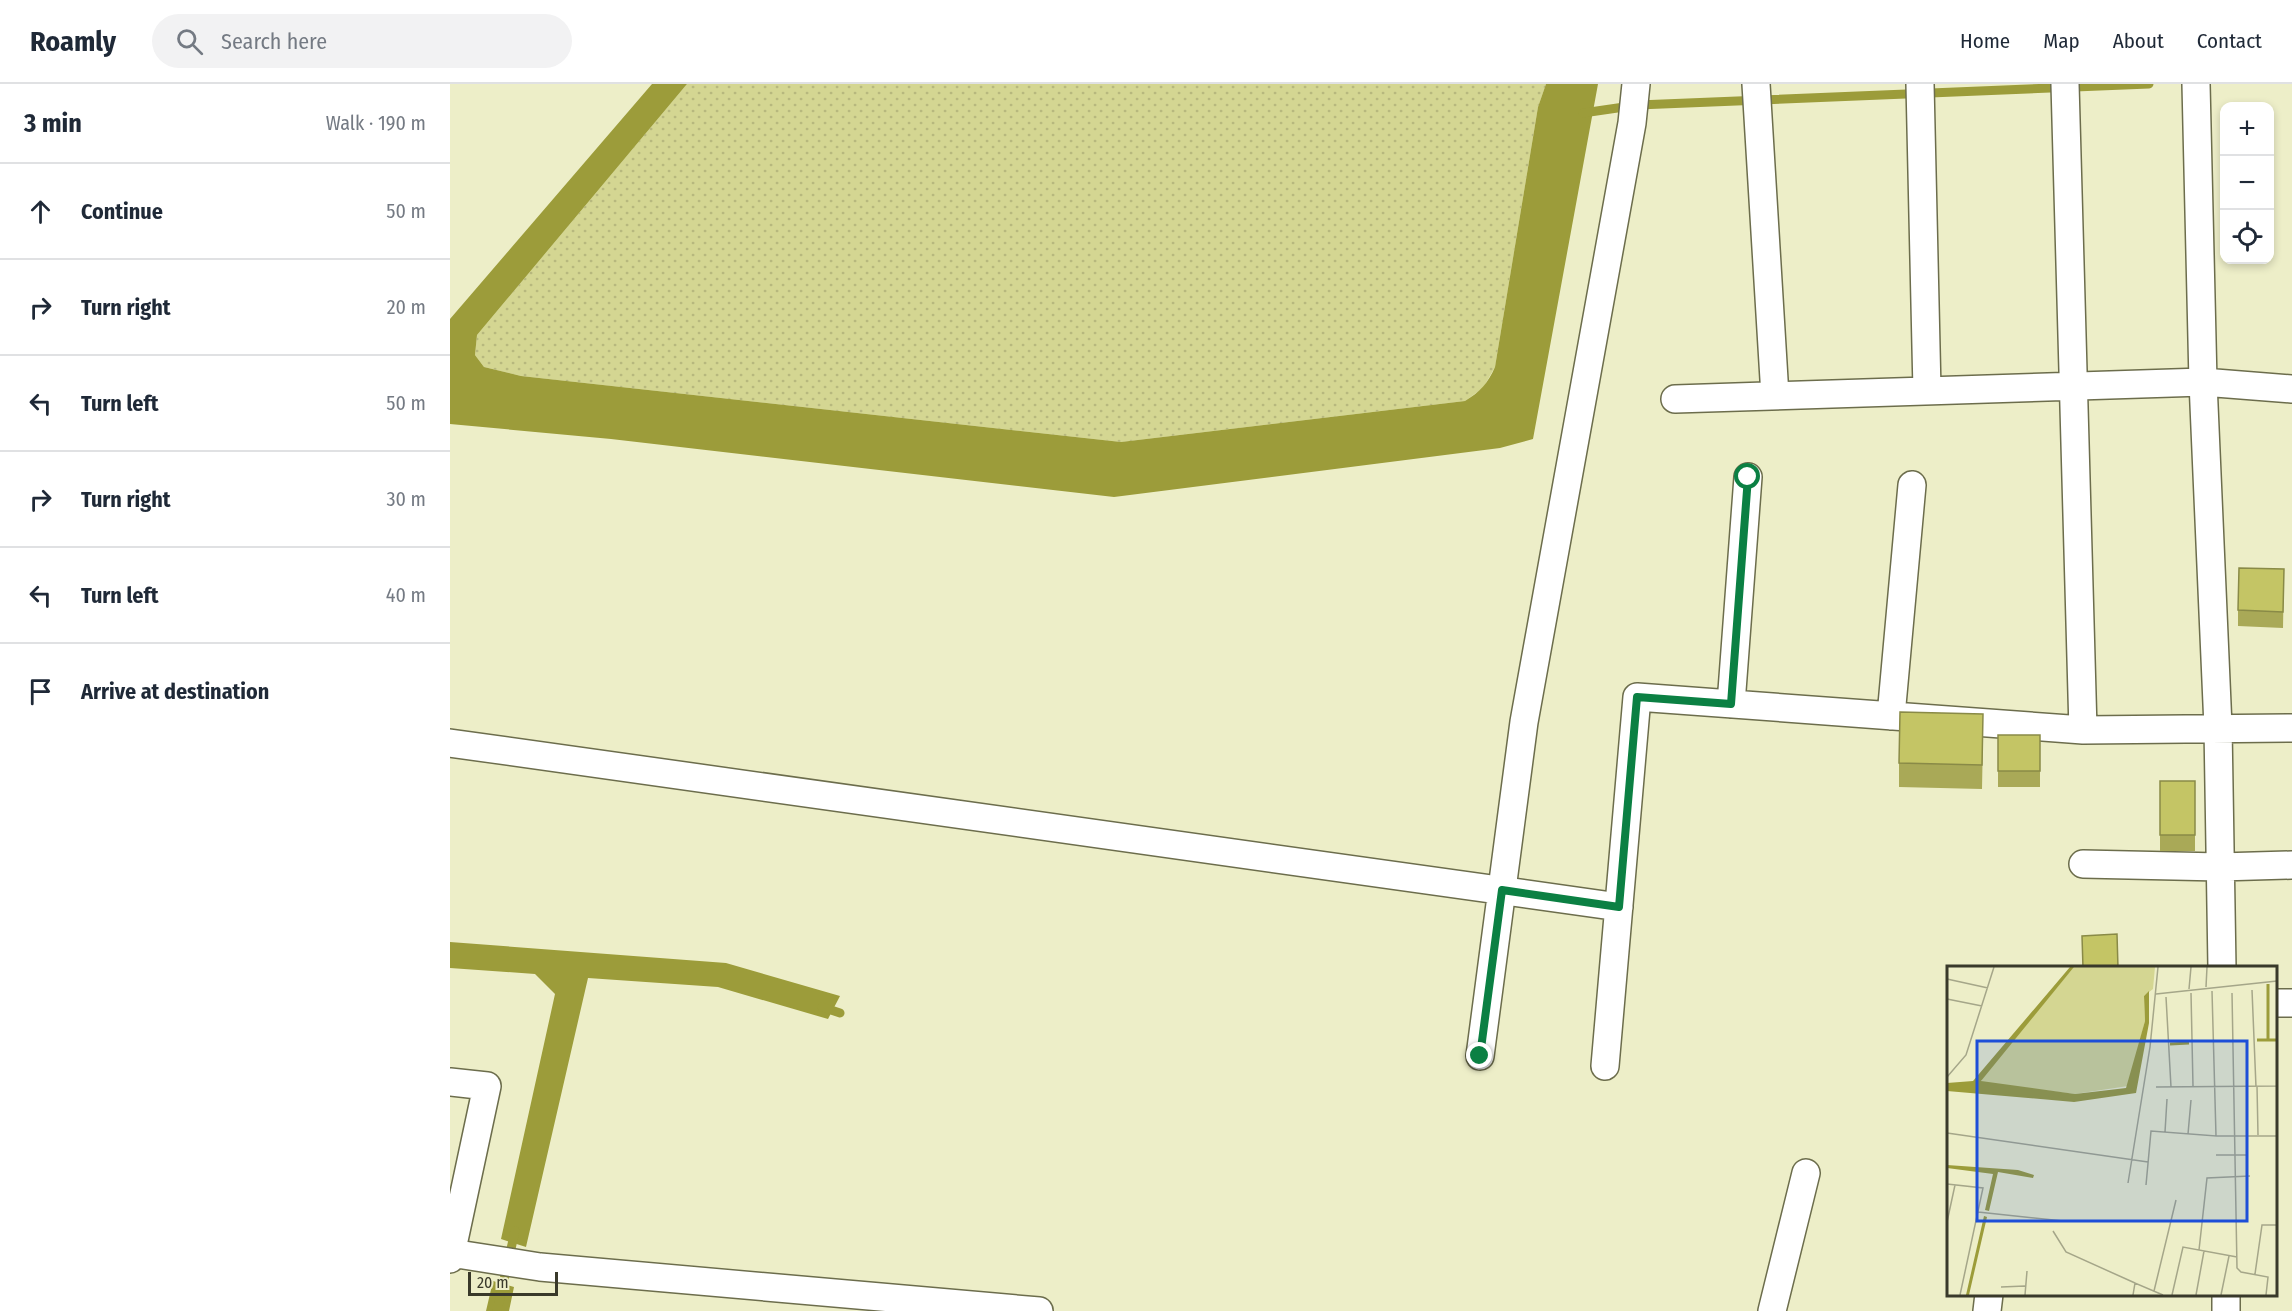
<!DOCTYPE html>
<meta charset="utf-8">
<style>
:root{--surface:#fff;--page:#f2f2f3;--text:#1f2937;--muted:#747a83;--line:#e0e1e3}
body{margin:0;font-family:"Fira Sans Condensed",sans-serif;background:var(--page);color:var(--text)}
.controls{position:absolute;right:18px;top:18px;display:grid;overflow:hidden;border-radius:12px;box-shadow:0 3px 9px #0003}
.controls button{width:54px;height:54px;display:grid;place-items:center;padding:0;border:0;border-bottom:2px solid var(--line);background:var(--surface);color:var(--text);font:30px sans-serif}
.scale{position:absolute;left:18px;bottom:15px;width:90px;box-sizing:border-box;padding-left:6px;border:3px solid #39392a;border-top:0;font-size:16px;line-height:21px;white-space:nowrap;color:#39392a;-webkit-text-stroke:4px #edeec8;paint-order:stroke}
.stop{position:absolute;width:18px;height:18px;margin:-14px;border:4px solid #0b8043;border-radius:50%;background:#fff}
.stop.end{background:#0b8043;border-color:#fff;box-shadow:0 2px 6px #0008}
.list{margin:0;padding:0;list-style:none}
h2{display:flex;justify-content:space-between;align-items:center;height:78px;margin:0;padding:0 24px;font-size:26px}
h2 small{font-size:20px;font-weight:400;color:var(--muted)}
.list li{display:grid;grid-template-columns:39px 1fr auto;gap:18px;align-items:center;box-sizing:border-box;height:96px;padding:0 24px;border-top:2px solid var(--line)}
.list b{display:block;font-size:22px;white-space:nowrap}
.list em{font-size:20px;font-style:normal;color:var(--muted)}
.icon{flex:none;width:33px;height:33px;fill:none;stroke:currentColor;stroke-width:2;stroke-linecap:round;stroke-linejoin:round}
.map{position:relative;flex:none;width:1842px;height:1227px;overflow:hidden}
header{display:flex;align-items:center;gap:36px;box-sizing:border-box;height:84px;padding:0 30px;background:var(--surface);border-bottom:2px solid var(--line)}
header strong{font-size:28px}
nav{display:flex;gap:33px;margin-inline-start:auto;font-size:21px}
.search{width:420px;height:54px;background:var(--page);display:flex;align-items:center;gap:15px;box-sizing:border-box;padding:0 21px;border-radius:33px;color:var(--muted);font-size:22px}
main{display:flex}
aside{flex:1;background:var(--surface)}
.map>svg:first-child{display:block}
.grass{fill:url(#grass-dots)}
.water{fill:#9c9c3a}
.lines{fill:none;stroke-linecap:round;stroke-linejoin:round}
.stream{stroke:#9c9c3a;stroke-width:9}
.street-casing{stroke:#6c6d4c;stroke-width:30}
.street{stroke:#fff;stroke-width:27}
.wall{fill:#a9a957}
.building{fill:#c4c565;stroke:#898a47;stroke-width:1.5}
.route{stroke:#0b8043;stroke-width:8}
.inset-river{fill:none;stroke:#9c9c3a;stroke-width:3}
.inset-road{fill:none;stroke:#a5a689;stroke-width:1.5}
.view{fill:#1d4ed8;fill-opacity:0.15;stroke:#1d4ed8;stroke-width:3}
.inset-edge{fill:none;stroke:#39392a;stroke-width:3}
</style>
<header>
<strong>Roamly</strong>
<div class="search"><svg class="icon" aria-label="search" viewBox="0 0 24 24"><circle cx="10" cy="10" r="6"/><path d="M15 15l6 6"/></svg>Search here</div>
<nav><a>Home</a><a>Map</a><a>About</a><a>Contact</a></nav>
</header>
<main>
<aside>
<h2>3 min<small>Walk · 190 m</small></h2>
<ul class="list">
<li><svg class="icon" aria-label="ahead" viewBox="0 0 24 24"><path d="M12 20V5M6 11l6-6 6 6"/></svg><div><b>Continue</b></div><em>50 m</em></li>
<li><svg class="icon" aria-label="right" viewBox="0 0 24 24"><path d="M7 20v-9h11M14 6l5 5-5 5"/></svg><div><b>Turn right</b></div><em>20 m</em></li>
<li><svg class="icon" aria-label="left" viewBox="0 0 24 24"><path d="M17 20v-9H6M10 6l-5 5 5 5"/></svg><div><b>Turn left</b></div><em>50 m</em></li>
<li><svg class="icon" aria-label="right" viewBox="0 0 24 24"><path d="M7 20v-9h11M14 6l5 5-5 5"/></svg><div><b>Turn right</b></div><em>30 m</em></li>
<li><svg class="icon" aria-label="left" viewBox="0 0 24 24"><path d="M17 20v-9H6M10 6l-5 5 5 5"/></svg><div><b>Turn left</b></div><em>40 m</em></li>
<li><svg class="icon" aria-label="arrive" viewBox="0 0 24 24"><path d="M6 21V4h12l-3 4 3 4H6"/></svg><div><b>Arrive at destination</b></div></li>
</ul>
</aside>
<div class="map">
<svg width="1842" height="1227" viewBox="0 0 1842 1227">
<defs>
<pattern id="grass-dots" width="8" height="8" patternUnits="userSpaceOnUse" patternTransform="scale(1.5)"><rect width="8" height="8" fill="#d4d692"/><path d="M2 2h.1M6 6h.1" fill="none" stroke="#b7b87e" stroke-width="1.8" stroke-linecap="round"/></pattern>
</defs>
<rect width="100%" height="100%" fill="#edeec8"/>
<path class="grass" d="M 237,0 L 1096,0 L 1088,23 L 1045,283 L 1033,304 L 1015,317 L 671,358 L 71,292 L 34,283 L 25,271 L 27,251 Z"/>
<path class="water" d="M 202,0 L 237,0 L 27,251 L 25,271 L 34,283 L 71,292 L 671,358 L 1015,317 C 1030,308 1038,299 1045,283 L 1088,23 L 1096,0 L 1148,0 L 1083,355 L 1050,364 L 664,413 L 161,355 L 0,340 L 0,235 Z
M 0,858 L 276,879 L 390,912 L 378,935 L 268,903 L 138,894 L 76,1163 L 51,1155 L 105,910 L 85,890 L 0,884 Z
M 43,1197 L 64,1203 L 59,1227 L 36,1227 Z"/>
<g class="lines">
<path class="stream" d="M 1133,29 L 1188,21 L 1699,0
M 372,923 L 390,929
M 47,1227 L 65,1147"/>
<defs>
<path id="street" d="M 1306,0 L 1325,312
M 1470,0 L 1477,307
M 1746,0 L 1753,298 L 1768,643 L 1772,884
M 1225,315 L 1753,298 L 1842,305
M 1281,620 L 1298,393
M 1441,632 L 1462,401
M 1633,646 L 1842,644
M 0,659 L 1169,823
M 1633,780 L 1770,783 L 1842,781
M 1826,919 L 1842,919
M 1030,972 L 1074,638 L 1182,39 L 1186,0
M 1155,982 L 1187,613 L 1633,646 L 1615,0
M 0,998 L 37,1002 L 0,1175
M 1,1169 L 90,1183 L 589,1227
M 1776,1210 L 1776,1227
M 1322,1227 L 1356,1089
M 1537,1227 L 1539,1210"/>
</defs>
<use href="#street" class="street-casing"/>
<use href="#street" class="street"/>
</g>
<path class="wall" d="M 1834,485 L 1833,544 L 1788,542 L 1788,526 Z
M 1548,651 L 1590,651 L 1590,703 L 1548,703 Z
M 1533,653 L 1532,705 L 1449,703 L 1449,679 Z
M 1710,697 L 1745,697 L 1745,767 L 1710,767 Z"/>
<path class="building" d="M 1789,484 L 1834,485 L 1833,528 L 1788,526 Z
M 1450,628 L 1533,630 L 1532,681 L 1449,679 Z
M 1548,651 L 1590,651 L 1590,687 L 1548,687 Z
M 1710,697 L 1745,697 L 1745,751 L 1710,751 Z
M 1667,850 L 1668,884 L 1633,884 L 1632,852 Z"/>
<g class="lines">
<path class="route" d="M 1030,972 L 1052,806 L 1169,823 L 1187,613 L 1281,620 L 1298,393"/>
</g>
<g transform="translate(1497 882)">
<rect width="330" height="330" fill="#edeec8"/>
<path d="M 127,1 L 208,1 L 206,23 L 197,30 L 198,55 L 181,120 L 128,128 L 35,117 L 34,112 Z" fill="#d4d692"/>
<path d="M 123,1 L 127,1 L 34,115 L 128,128 L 179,122 L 198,55 L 197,30 L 202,25 L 202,57 L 189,127 L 127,136 L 0,125 L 0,117 L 26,115 ZM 0,199 L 71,204 L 87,209 L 86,212 L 51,206 L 42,245 L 38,244 L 46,208 L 0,202 ZM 37,250 L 40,251 L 22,329 L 19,329 Z" fill="#9c9c3a"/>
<path class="inset-river" d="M 321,73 L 321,18M 310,74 L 329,74M 223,78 L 242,77"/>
<path class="inset-road" d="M 0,13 L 41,22M 259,21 L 260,1M 242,23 L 244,1M 305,24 L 309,121M 244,27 L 246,120M 285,27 L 290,302 L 294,306 L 321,311 L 319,329M 209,28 L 330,15M 219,31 L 224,121M 0,33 L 35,40M 0,111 L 19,89 L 47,1M 310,120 L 311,169M 330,120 L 330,65M 209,121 L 330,120M 218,166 L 220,133M 0,167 L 201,196M 241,168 L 244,134M 269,170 L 330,170M 269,189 L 301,189M 181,217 L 203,81 L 211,1M 0,218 L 36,222 L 13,329M 199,219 L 204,165 L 269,170 L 265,25M 31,246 L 116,255M 0,256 L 8,219M 106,265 L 119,286 L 188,317M 252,284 L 260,212 L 303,210M 308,308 L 315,259 L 330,259M 54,321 L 78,320M 207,325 L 229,234M 78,329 L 80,305M 186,329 L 188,317 L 216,329M 225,329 L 236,281 L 290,291M 249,329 L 257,285M 274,329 L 282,290"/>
<path class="view" d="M 30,75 L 300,75 L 300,255 L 30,255 Z"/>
<rect width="330" height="330" class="inset-edge"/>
</g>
</svg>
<div class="controls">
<button>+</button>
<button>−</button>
<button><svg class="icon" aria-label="locate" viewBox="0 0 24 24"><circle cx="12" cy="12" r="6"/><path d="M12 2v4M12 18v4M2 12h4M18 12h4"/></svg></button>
</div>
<div class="scale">20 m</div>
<div class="stop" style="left:1298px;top:393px"></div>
<div class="stop end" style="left:1030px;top:972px"></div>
</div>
</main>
